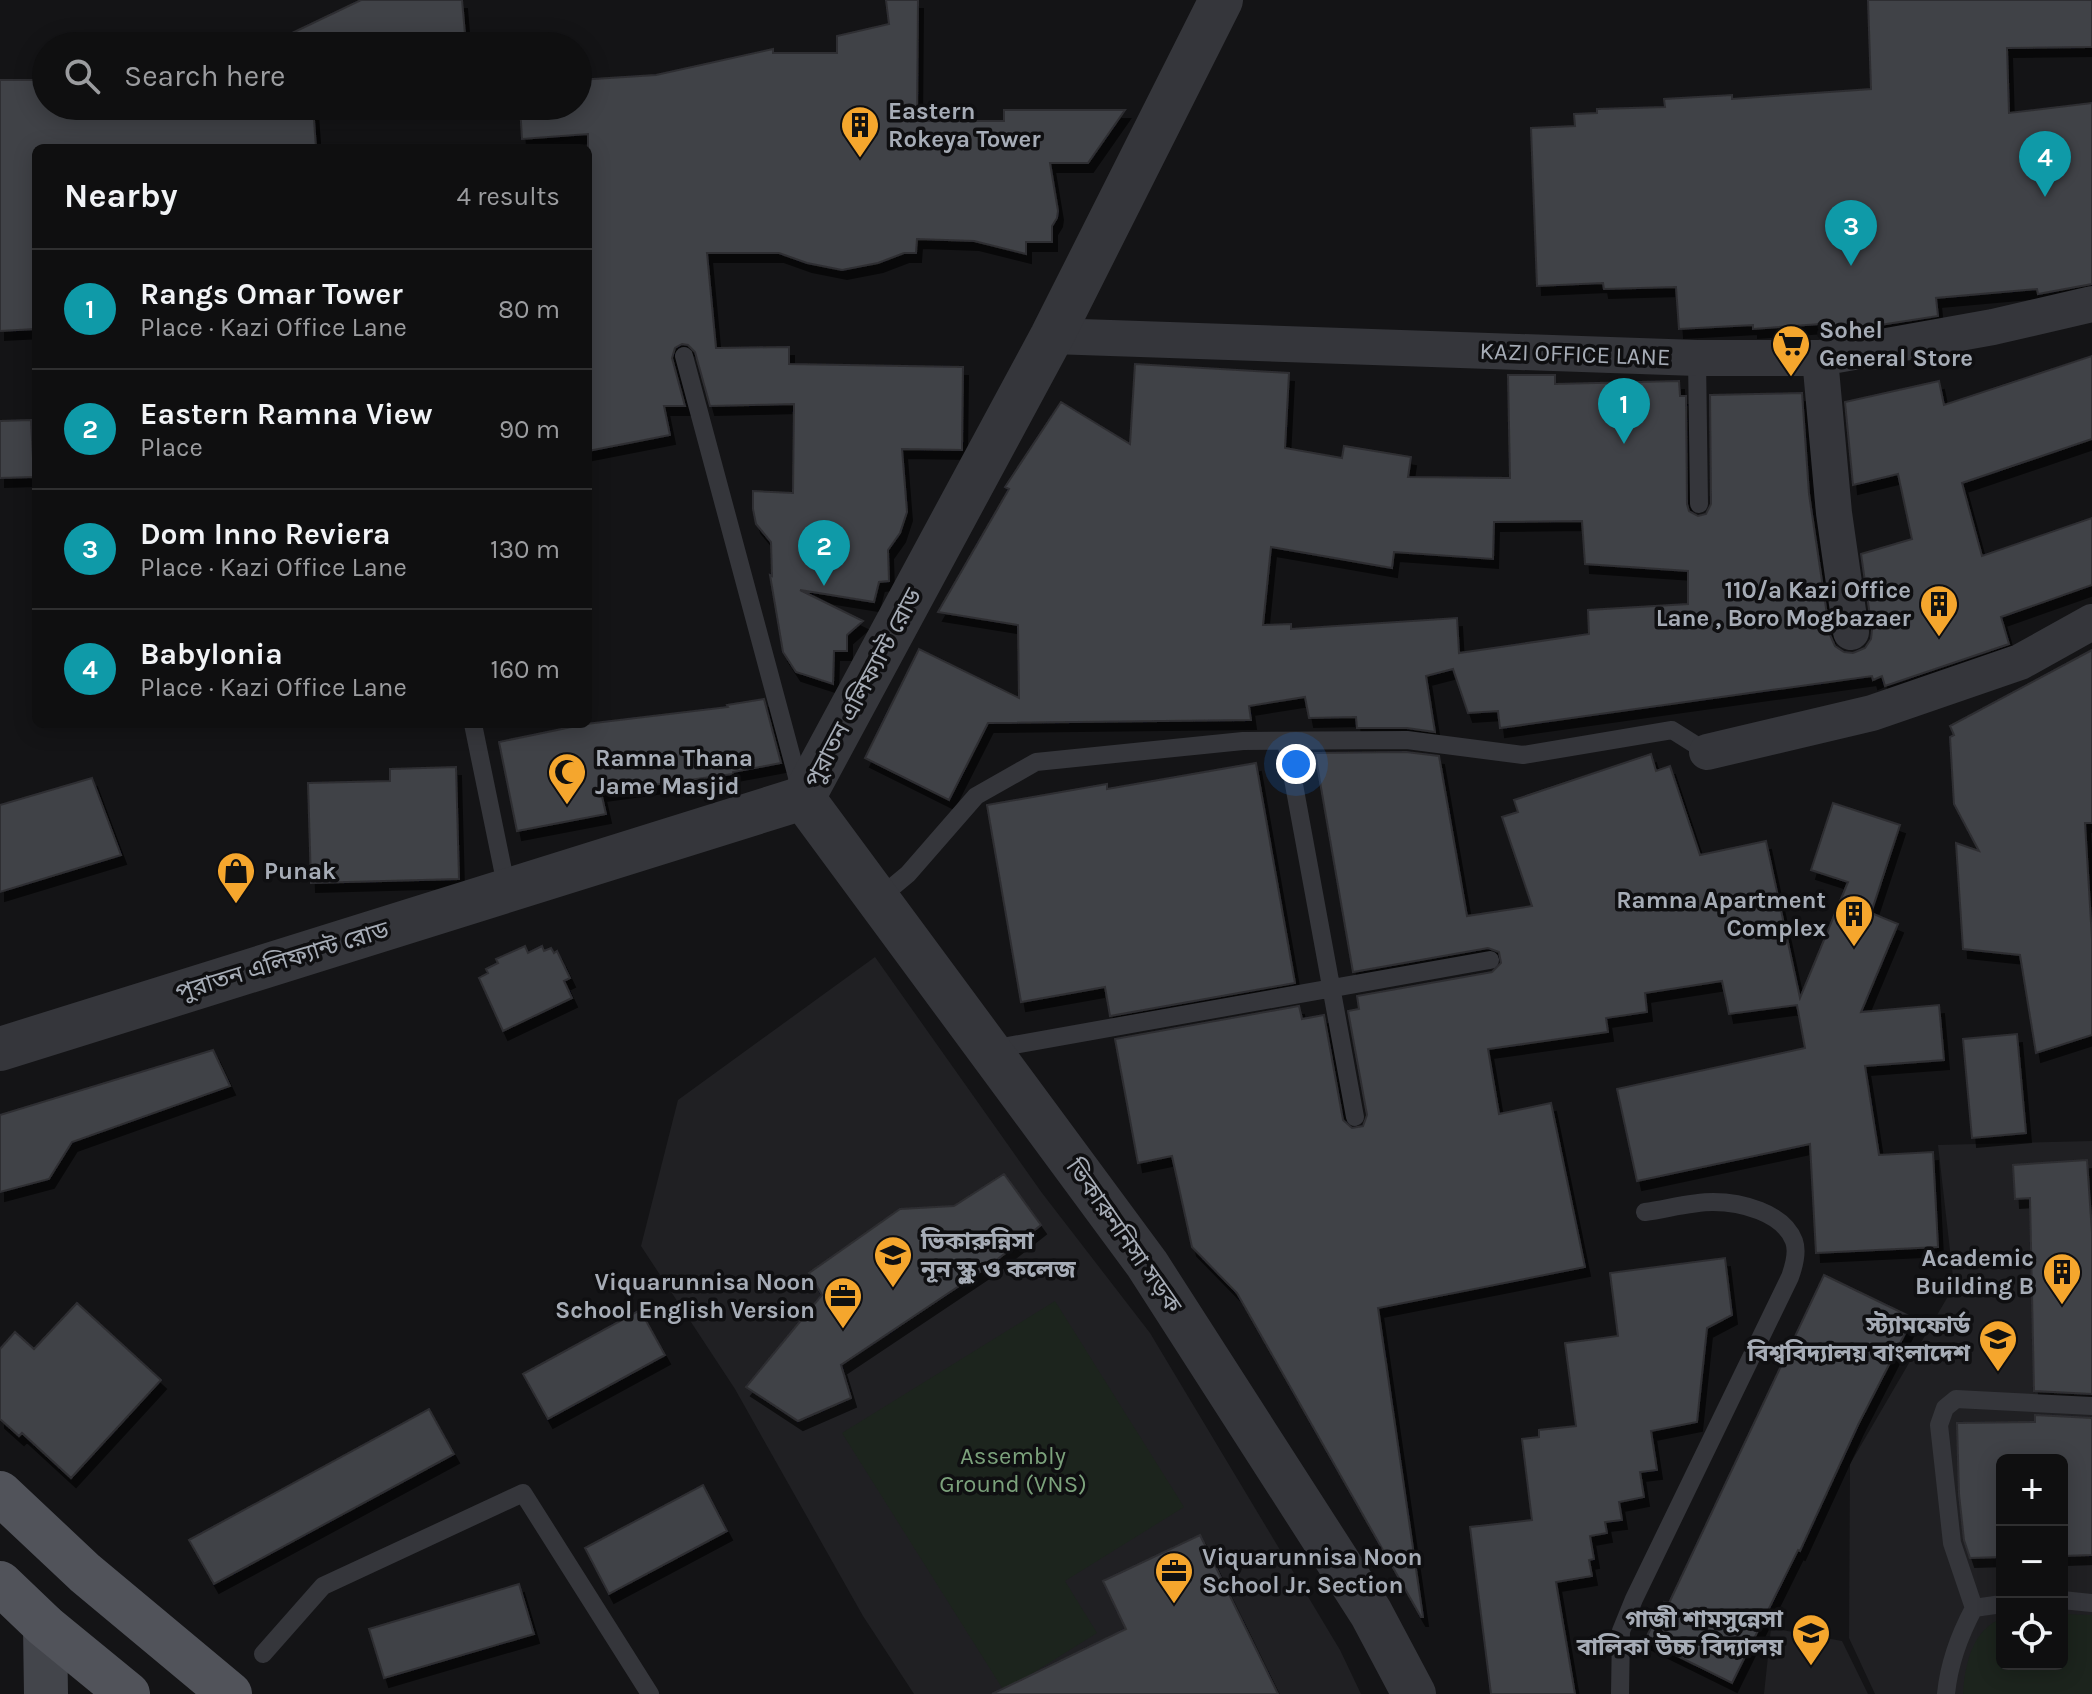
<!DOCTYPE html>
<meta charset="utf-8">
<style>
:root{--surface:#0f0f10;--page:#1d1d1e;--text:#f1f3f6;--muted:#9b9c9f;--line:#2f2f30;--accent:#ea580c}
body{margin:0;font-family:Karla,"Noto Sans Bengali",sans-serif;background:var(--page);color:var(--text)}
.controls{position:absolute;right:24px;bottom:24px;display:grid;overflow:hidden;border-radius:12px;box-shadow:0 4px 20px #0003}
.controls button{width:72px;height:72px;display:grid;place-items:center;padding:0;border:0;border-bottom:2px solid var(--line);background:var(--surface);color:var(--text);font:40px sans-serif}
.you{position:absolute;left:1296px;top:764px;width:28px;height:28px;margin:-20px;border:6px solid #fff;border-radius:50%;background:#1a73e8;box-shadow:0 0 0 12px #1a73e833}
.badge{display:grid;place-items:center;width:52px;height:52px;border-radius:50%;background:var(--accent);color:#fff;font-size:26px;font-weight:700}
.pin{position:absolute;translate:-50% -66px;filter:drop-shadow(0 2px 4px #0008)}
.pin::after{content:'';position:absolute;top:42px;width:28px;height:24px;background:inherit;clip-path:polygon(0 0,100% 0,50% 100%)}
.list{margin:0;padding:0;list-style:none}
h2{display:flex;justify-content:space-between;align-items:center;height:104px;margin:0;padding:0 32px;font-size:34px}
h2 small{font-size:26px;font-weight:400;color:var(--muted)}
.list li{display:grid;grid-template-columns:52px 1fr auto;gap:24px;align-items:center;box-sizing:border-box;height:120px;padding:0 32px;border-top:2px solid var(--line)}
.list b{display:block;font-size:30px;white-space:nowrap}
.list p{margin:0;font-size:26px;white-space:nowrap;color:var(--muted)}
.list em{font-size:26px;font-style:normal;color:var(--muted)}
.icon{flex:none;width:44px;height:44px;fill:none;stroke:currentColor;stroke-width:2;stroke-linecap:round;stroke-linejoin:round}
.map{position:relative;flex:none;width:2092px;height:1694px;overflow:hidden}
.search{position:absolute;background:var(--surface);box-shadow:0 4px 20px #0003;left:32px;top:32px;width:560px;height:88px;display:flex;align-items:center;gap:20px;box-sizing:border-box;padding:0 28px;border-radius:44px;color:var(--muted);font-size:30px}
.panel{position:absolute;background:var(--surface);box-shadow:0 4px 20px #0003;left:32px;top:144px;width:560px;height:584px;border-radius:12px}
.map>svg:first-child{display:block}
.built{fill:#202023;fill-rule:evenodd}
.green{fill:#1c241d}
.building{fill:#404246;stroke:#2e2e32;stroke-width:2;fill-rule:evenodd;filter:url(#shadow)}
.lines{fill:none;stroke-linecap:round;stroke-linejoin:round}
.service{stroke:#35363b;stroke-width:18}
.minor{stroke:#35363b;stroke-width:36}
.tertiary{stroke:#35363b;stroke-width:44}
.secondary{stroke:#43454b;stroke-width:44}
.primary{stroke:#51535a;stroke-width:44}
.labels{text-anchor:middle;stroke-width:7;stroke-linejoin:round;paint-order:stroke}
.poi-label{font-size:24px;font-weight:bold;fill:#a6acb6;stroke:#0f0f11;text-anchor:start}
.street-label{font-size:24px;fill:#a6acb6;stroke:#0f0f11}
.park-label{font-size:24px;fill:#7ca27c;stroke:#0f0f11}
</style>
<div class="map">
<svg width="2092" height="1694" viewBox="0 0 2092 1694">
<defs>
<filter id="shadow"><feDropShadow dx="5" dy="9" stdDeviation="0" flood-color="#0009"/></filter>
</defs>
<rect width="100%" height="100%" fill="#141416"/>
<path class="built" d="M 875,957 L 1042,1193 L 1150,1333 L 1340,1650 L 1361,1694 L 914,1694 L 863,1616 L 735,1389 L 641,1246 L 678,1100 Z
M 2092,1141 L 2092,1694 L 1875,1694 L 1849,1638 L 1850,1464 L 1954,1286 L 1938,1145 ZM 2002,1460 L 2062,1460 L 2062,1664 L 2002,1664 Z
M 1771,1628 L 1842,1641 L 1868,1694 L 1764,1694 Z"/>
<path class="green" d="M 1055,1301 L 1184,1507 L 1065,1581 L 1097,1633 L 1004,1691 L 842,1433 Z
M 2062,1614 L 2092,1615 L 2092,1694 L 1963,1694 C 1965,1664 1972,1630 2002,1618 L 2002,1664 L 2062,1664 Z"/>
<path class="building" d="M 361,0 L 462,0 L 466,46 L 265,46 Z
M 886,0 L 918,0 L 917,121 L 1004,121 L 1004,110 L 1125,110 L 1088,163 L 1050,163 L 1058,211 L 1057,218 L 1052,226 L 1052,242 L 1026,242 L 1026,254 L 974,241 L 917,239 L 916,253 L 904,253 L 878,263 L 842,270 L 807,263 L 779,253 L 707,253 L 716,348 L 789,347 L 789,364 L 963,367 L 962,450 L 902,449 L 907,512 L 900,533 L 888,550 L 889,581 L 879,582 L 874,602 L 800,590 L 863,621 L 847,635 L 847,651 L 834,651 L 833,684 L 796,672 L 783,652 L 770,575 L 772,576 L 771,542 L 756,524 L 753,509 L 753,491 L 793,493 L 794,404 L 710,406 L 695,352 L 688,345 L 682,344 L 675,348 L 672,358 L 685,406 L 664,406 L 670,435 L 588,451 L 588,134 L 522,139 L 520,106 L 578,106 L 578,80 L 656,75 L 773,49 L 773,53 L 837,53 L 837,36 L 889,24 Z
M 1868,0 L 2092,0 L 2092,47 L 2007,48 L 2009,113 L 2092,103 L 2092,284 L 2038,294 L 2037,289 L 1936,298 L 1938,316 L 1835,332 L 1834,323 L 1753,329 L 1753,325 L 1679,329 L 1676,287 L 1604,289 L 1603,283 L 1537,286 L 1531,128 L 1575,126 L 1574,114 L 1597,113 L 1597,109 L 1665,107 L 1664,99 L 1732,95 L 1732,99 L 1871,89 Z
M 0,80 L 46,80 L 46,106 L 313,106 L 316,148 L 36,148 L 36,329 L 0,331 Z
M 2092,356 L 2092,439 L 1962,483 L 1982,556 L 2092,518 L 2092,585 L 2001,617 L 2009,644 L 1885,686 L 1882,676 L 1873,680 L 1872,676 L 1500,728 L 1498,711 L 1468,713 L 1453,669 L 1426,676 L 1435,732 L 1407,728 L 1357,728 L 1356,717 L 1309,718 L 1305,697 L 1249,706 L 1251,720 L 988,723 L 949,800 L 865,758 L 919,649 L 1019,698 L 1018,625 L 938,612 L 1009,489 L 1005,487 L 1061,402 L 1130,444 L 1135,364 L 1289,373 L 1285,448 L 1342,458 L 1344,446 L 1411,457 L 1408,477 L 1510,478 L 1508,375 L 1555,375 L 1555,384 L 1679,381 L 1680,396 L 1686,396 L 1687,504 L 1689,511 L 1698,516 L 1706,514 L 1711,504 L 1710,395 L 1802,393 L 1809,494 L 1830,635 L 1835,646 L 1844,652 L 1853,653 L 1865,648 L 1871,639 L 1872,630 L 1861,554 L 1912,539 L 1898,474 L 1853,485 L 1845,402 L 1939,381 L 1944,405 ZM 1582,521 L 1585,564 L 1688,571 L 1688,604 L 1588,610 L 1589,634 L 1459,653 L 1457,618 L 1291,629 L 1291,624 L 1263,625 L 1271,547 L 1392,568 L 1394,552 L 1493,559 L 1494,522 Z
M 31,420 L 34,477 L 0,478 L 0,421 Z
M 2092,650 L 2092,823 L 2085,823 L 2092,939 L 2092,1035 L 2036,1053 L 2020,955 L 1963,949 L 1956,843 L 1979,851 L 1954,804 L 1950,737 L 1954,735 L 1950,726 Z
M 764,699 L 781,763 L 733,772 L 733,774 L 601,792 L 606,814 L 517,831 L 499,742 L 586,724 L 728,707 L 727,705 Z
M 1406,752 L 1439,756 L 1467,916 L 1532,906 L 1502,817 L 1518,812 L 1514,800 L 1651,754 L 1656,771 L 1670,766 L 1700,855 L 1766,841 L 1800,998 L 1848,882 L 1811,870 L 1833,803 L 1900,825 L 1871,913 L 1898,924 L 1861,1012 L 1939,1005 L 1944,1060 L 1865,1066 L 1879,1155 L 1933,1152 L 1938,1247 L 1816,1253 L 1810,1144 L 1637,1181 L 1617,1089 L 1805,1048 L 1797,1005 L 1729,1014 L 1722,981 L 1645,993 L 1647,1012 L 1606,1018 L 1608,1032 L 1488,1049 L 1499,1114 L 1551,1103 L 1585,1267 L 1378,1308 L 1423,1617 L 1421,1617 L 1237,1293 L 1192,1247 L 1172,1156 L 1138,1163 L 1115,1039 L 1299,1006 L 1302,1019 L 1324,1015 L 1343,1120 L 1352,1128 L 1363,1126 L 1367,1115 L 1348,1011 L 1359,1009 L 1357,996 L 1492,972 L 1501,963 L 1499,952 L 1488,948 L 1353,972 L 1315,753 Z
M 1256,763 L 1295,983 L 1110,1016 L 1105,987 L 1021,1002 L 987,805 L 1107,784 L 1107,789 Z
M 456,767 L 459,879 L 311,883 L 308,783 L 390,781 L 390,769 Z
M 92,778 L 121,855 L 0,892 L 0,805 Z
M 525,946 L 528,953 L 542,946 L 544,951 L 551,948 L 554,953 L 557,951 L 570,978 L 564,981 L 572,998 L 503,1031 L 479,978 L 488,973 L 486,969 L 498,963 L 496,959 Z
M 2017,1034 L 2026,1133 L 1972,1138 L 1963,1039 Z
M 213,1050 L 230,1086 L 72,1142 L 49,1179 L 0,1192 L 0,1115 Z
M 2087,1160 L 2092,1233 L 2092,1394 L 2034,1391 L 2030,1198 L 2015,1199 L 2013,1165 Z
M 1004,1174 L 1041,1225 L 989,1266 L 841,1365 L 851,1398 L 798,1421 L 746,1387 L 822,1295 L 809,1273 L 900,1209 L 954,1206 Z
M 1725,1258 L 1732,1315 L 1707,1328 L 1697,1422 L 1651,1431 L 1657,1470 L 1640,1472 L 1644,1497 L 1619,1502 L 1622,1520 L 1605,1522 L 1607,1533 L 1590,1536 L 1594,1559 L 1589,1560 L 1592,1576 L 1556,1582 L 1575,1694 L 1491,1694 L 1470,1527 L 1532,1520 L 1522,1439 L 1539,1437 L 1539,1430 L 1576,1426 L 1565,1343 L 1618,1336 L 1610,1273 Z
M 1824,1275 L 1913,1318 L 1858,1425 L 1800,1551 L 1798,1550 L 1732,1683 L 1645,1640 L 1664,1602 L 1669,1603 Z
M 77,1303 L 161,1380 L 71,1478 L 22,1433 L 19,1436 L 0,1419 L 0,1349 L 15,1332 L 34,1349 Z
M 640,1310 L 665,1355 L 548,1419 L 523,1374 Z
M 429,1409 L 454,1454 L 214,1584 L 189,1540 Z
M 2035,1415 L 2092,1418 L 2092,1555 L 2062,1556 L 2062,1460 L 2002,1460 L 2002,1557 L 1970,1558 L 1964,1540 L 1959,1494 L 1957,1423 L 2035,1422 Z
M 703,1485 L 727,1531 L 609,1594 L 585,1548 Z
M 1200,1535 L 1278,1694 L 992,1694 L 1126,1629 L 1103,1581 Z
M 519,1584 L 534,1634 L 384,1678 L 369,1629 Z"/>
<g class="lines">
<path class="service" d="M 684,356 L 800,788
M 1697,358 L 1699,504
M 473,724 L 507,890
M 1286,741 L 1355,1117
M 878,899 L 908,874 L 976,796 L 1036,762 L 1243,741 L 1407,740 L 1523,755 L 1672,730 L 1707,752
M 991,1049 L 1490,960
M 2062,1600 L 2092,1603
M 1974,1608 L 2002,1604
M 263,1654 L 323,1586 L 523,1493 L 650,1694
M 1620,1694 L 1621,1631 L 1634,1599 L 1790,1277 C 1794,1266 1798,1252 1794,1241 C 1783,1212 1740,1202 1713,1202 C 1691,1202 1667,1209 1645,1212
M 1946,1694 C 1949,1663 1959,1636 1974,1608 L 1952,1543 L 1939,1425 L 1945,1408 L 1956,1399 L 2092,1406"/>
<path class="minor" d="M 1052,336 L 1697,358 L 1820,358 L 1993,327 L 2092,304
M 1820,358 L 1834,513 L 1851,632
M 1707,752 L 1872,713 L 2020,662 L 2092,622"/>
<path class="tertiary" d="M 803,798 L 1147,1264 L 1371,1613 L 1414,1694
M 0,1049 L 803,798 L 1052,336 L 1221,0"/>
<path class="secondary" d="M 45,1626 L 46,1694"/>
<path class="primary" d="M 0,1493 L 85,1573 L 230,1694
M 0,1583 L 45,1626 L 128,1694"/>
</g>
<defs>
<symbol id="building-pin" viewBox="-11 -11 22 30"><path d="M0 17L-7.5 6A9.5 9.5 0 1 1 7.5 6Z" fill="#f5a62d" stroke="#0f0f11"/><path d="M-4-6H4V6H1V3H-1V6H-4ZM-2.5-4.3h1.7v1.8h-1.7ZM.8-4.3h1.7v1.8H.8ZM-2.5-1h1.7V.8h-1.7ZM.8-1h1.7V.8H.8Z" fill="#111"/></symbol>
<symbol id="supermarket-pin" viewBox="-11 -11 22 30"><path d="M0 17L-7.5 6A9.5 9.5 0 1 1 7.5 6Z" fill="#f5a62d" stroke="#0f0f11"/><path d="M-6-5.5h2.5l.6 2H6L4.5 2H-2.5L-4.4-4H-6ZM-1.5 3.2a1.3 1.3 0 1 0 .1 0ZM3 3.2a1.3 1.3 0 1 0 .1 0Z" fill="#111"/></symbol>
<symbol id="mosque-pin" viewBox="-11 -11 22 30"><path d="M0 17L-7.5 6A9.5 9.5 0 1 1 7.5 6Z" fill="#f5a62d" stroke="#0f0f11"/><path d="M3.5-4.9A6 6 0 1 0 3.5 4.9A5 5 0 1 1 3.5-4.9Z" fill="#111"/></symbol>
<symbol id="shop-pin" viewBox="-11 -11 22 30"><path d="M0 17L-7.5 6A9.5 9.5 0 1 1 7.5 6Z" fill="#f5a62d" stroke="#0f0f11"/><path d="M-5-2.5h2.3a2.7 3.5 0 0 1 5.4 0H5L5.5 6h-11ZM-1.5-2.5h3a1.5 2.3 0 0 0-3 0Z" fill="#111"/></symbol>
<symbol id="university-pin" viewBox="-11 -11 22 30"><path d="M0 17L-7.5 6A9.5 9.5 0 1 1 7.5 6Z" fill="#f5a62d" stroke="#0f0f11"/><path d="M0-5L7-2L0 1L-7-2ZM-4 1L0 2.5L4 1V4Q0 6-4 4Z" fill="#111"/></symbol>
<symbol id="office-pin" viewBox="-11 -11 22 30"><path d="M0 17L-7.5 6A9.5 9.5 0 1 1 7.5 6Z" fill="#f5a62d" stroke="#0f0f11"/><path d="M-6-3h4V-5.5h4V-3h4V5H-6ZM-1-4.5V-3h2v-1.5ZM-6 0V1H6V0Z" fill="#111"/></symbol>
<symbol id="school-pin" viewBox="-11 -11 22 30"><path d="M0 17L-7.5 6A9.5 9.5 0 1 1 7.5 6Z" fill="#f5a62d" stroke="#0f0f11"/><path d="M0-5L7-2L0 1L-7-2ZM-4 1L0 2.5L4 1V4Q0 6-4 4Z" fill="#111"/></symbol>
</defs>
<g fill-rule="evenodd">
<use href="#building-pin" x="838" y="103" width="44" height="60"/>
<use href="#supermarket-pin" x="1769" y="322" width="44" height="60"/>
<use href="#building-pin" x="1917" y="582" width="44" height="60"/>
<use href="#mosque-pin" x="545" y="750" width="44" height="60"/>
<use href="#shop-pin" x="214" y="849" width="44" height="60"/>
<use href="#building-pin" x="1832" y="892" width="44" height="60"/>
<use href="#university-pin" x="871" y="1233" width="44" height="60"/>
<use href="#building-pin" x="2040" y="1250" width="44" height="60"/>
<use href="#office-pin" x="821" y="1274" width="44" height="60"/>
<use href="#university-pin" x="1976" y="1317" width="44" height="60"/>
<use href="#office-pin" x="1152" y="1549" width="44" height="60"/>
<use href="#school-pin" x="1789" y="1611" width="44" height="60"/>
</g>
<g class="labels">
<g class="poi-label">
<text x="888" y="119">Eastern<tspan x="888" dy="28">Rokeya Tower</tspan></text>
<text x="1819" y="338">Sohel<tspan x="1819" dy="28">General Store</tspan></text>
<text x="1911" y="598" text-anchor="end">110/a Kazi Office<tspan x="1911" dy="28">Lane , Boro Mogbazaer</tspan></text>
<text x="595" y="766">Ramna Thana<tspan x="595" dy="28">Jame Masjid</tspan></text>
<text x="264" y="879">Punak</text>
<text x="1826" y="908" text-anchor="end">Ramna Apartment<tspan x="1826" dy="28">Complex</tspan></text>
<text x="921" y="1249">ভিকারুন্নিসা<tspan x="921" dy="28">নূন স্কুল ও কলেজ</tspan></text>
<text x="2034" y="1266" text-anchor="end">Academic<tspan x="2034" dy="28">Building B</tspan></text>
<text x="815" y="1290" text-anchor="end">Viquarunnisa Noon<tspan x="815" dy="28">School English Version</tspan></text>
<text x="1970" y="1333" text-anchor="end">স্ট্যামফোর্ড<tspan x="1970" dy="28">বিশ্ববিদ্যালয় বাংলাদেশ</tspan></text>
<text x="1202" y="1565">Viquarunnisa Noon<tspan x="1202" dy="28">School Jr. Section</tspan></text>
<text x="1783" y="1627" text-anchor="end">গাজী শামসুন্নেসা<tspan x="1783" dy="28">বালিকা উচ্চ বিদ্যালয়</tspan></text>
</g>
<g class="street-label">
<text transform="translate(1575 354) rotate(2)" y="8">KAZI OFFICE LANE</text>
<text transform="translate(863 688) rotate(-62)" y="8">পুরাতন এলিফ্যান্ট রোড</text>
<text transform="translate(282 961) rotate(-17)" y="8">পুরাতন এলিফ্যান্ট রোড</text>
<text transform="translate(1124 1236) rotate(55)" y="8">ভিকারুননিসা সড়ক</text>
</g>
<g class="park-label">
<text x="1013" y="1464">Assembly<tspan x="1013" dy="28">Ground (VNS)</tspan></text>
</g>
</g>
</svg>
<div class="controls">
<button>+</button>
<button>−</button>
<button><svg class="icon" aria-label="locate" viewBox="0 0 24 24"><circle cx="12" cy="12" r="6"/><path d="M12 2v4M12 18v4M2 12h4M18 12h4"/></svg></button>
</div>
<div class="you"></div>
<div class="pin badge" style="left:1624px;top:444px;background:#0f9aa8">1</div>
<div class="pin badge" style="left:824px;top:586px;background:#0f9aa8">2</div>
<div class="pin badge" style="left:1851px;top:266px;background:#0f9aa8">3</div>
<div class="pin badge" style="left:2045px;top:197px;background:#0f9aa8">4</div>
<div class="search"><svg class="icon" aria-label="search" viewBox="0 0 24 24"><circle cx="10" cy="10" r="6"/><path d="M15 15l6 6"/></svg>Search here</div>
<section class="panel">
<h2>Nearby<small>4 results</small></h2>
<ul class="list">
<li><span class="badge" style="background:#0f9aa8">1</span><div><b>Rangs Omar Tower</b><p>Place · Kazi Office Lane</p></div><em>80 m</em></li>
<li><span class="badge" style="background:#0f9aa8">2</span><div><b>Eastern Ramna View</b><p>Place</p></div><em>90 m</em></li>
<li><span class="badge" style="background:#0f9aa8">3</span><div><b>Dom Inno Reviera</b><p>Place · Kazi Office Lane</p></div><em>130 m</em></li>
<li><span class="badge" style="background:#0f9aa8">4</span><div><b>Babylonia</b><p>Place · Kazi Office Lane</p></div><em>160 m</em></li>
</ul>
</section>
</div>
